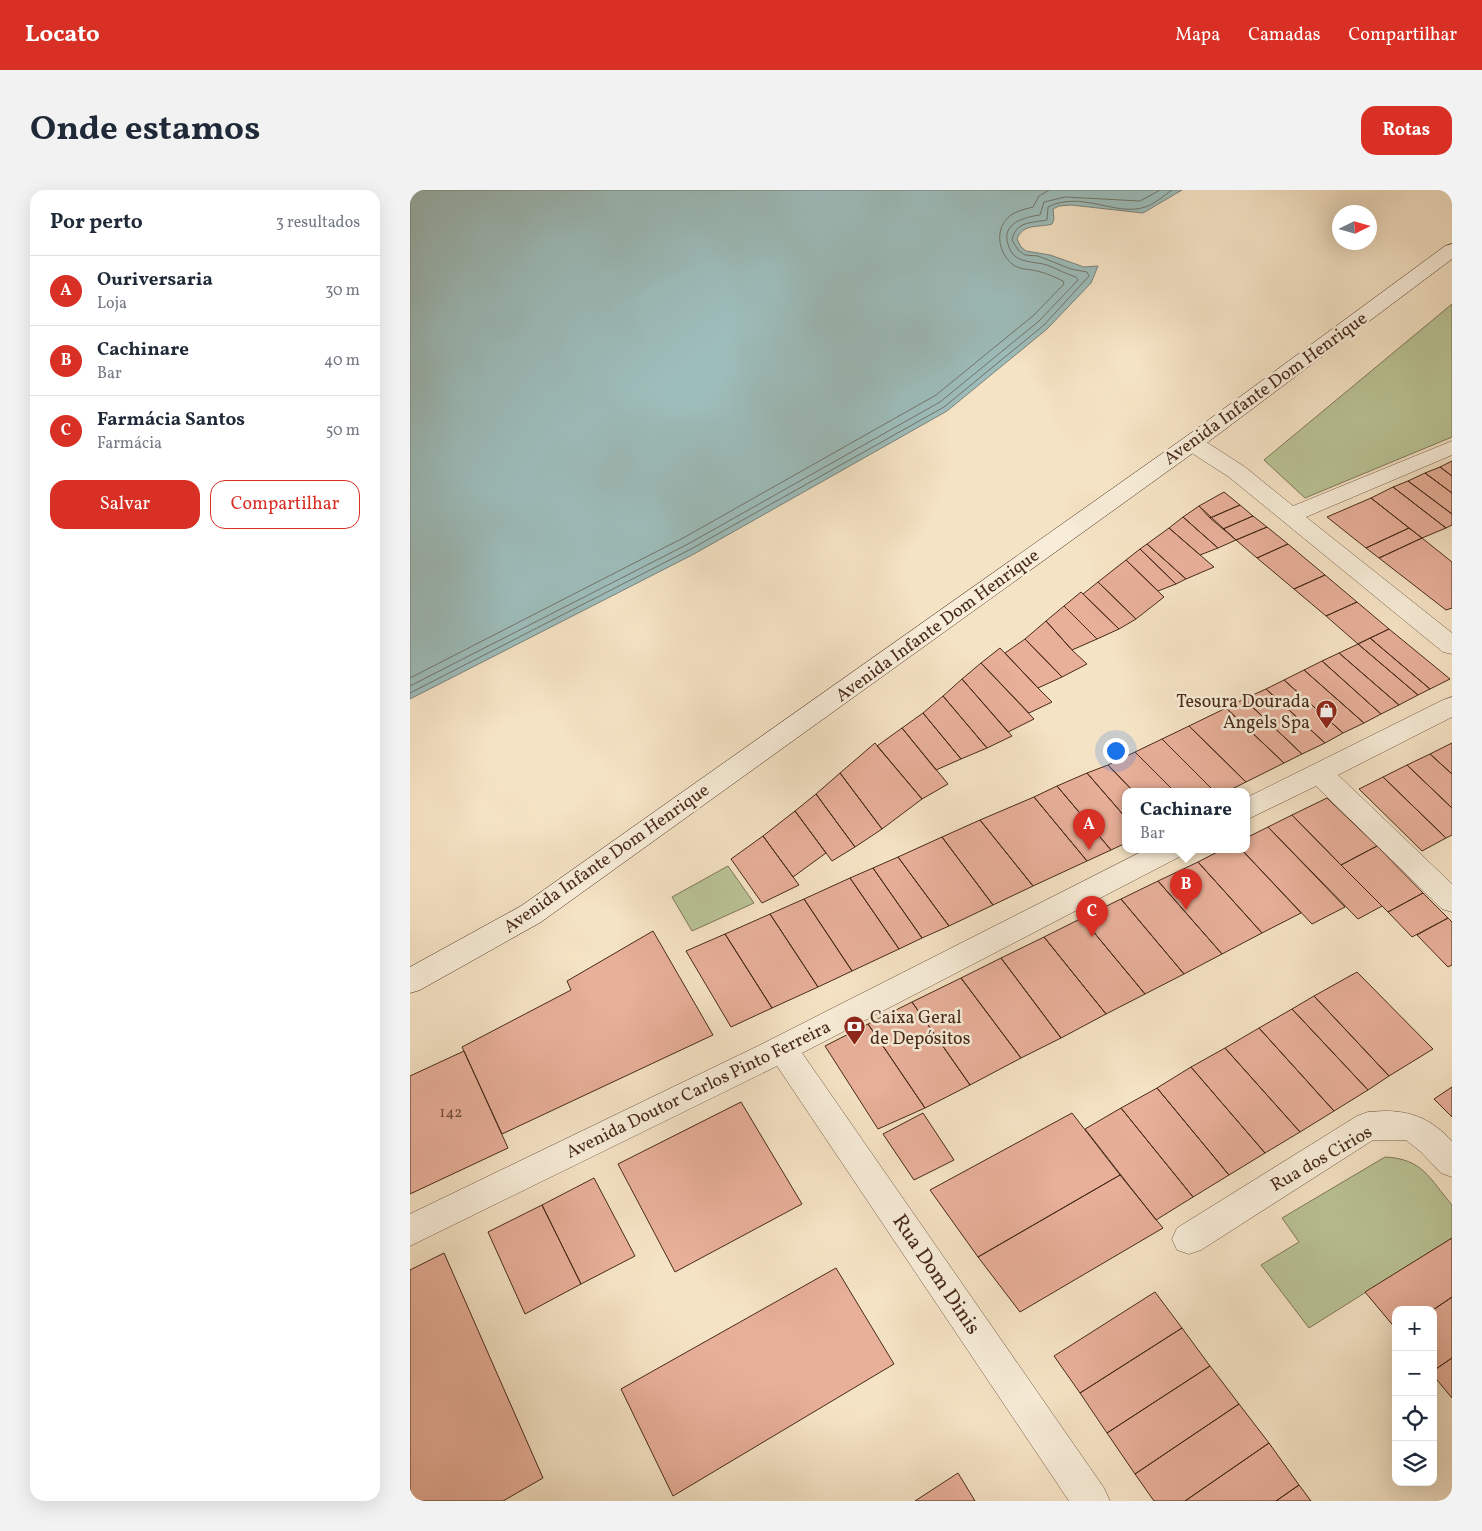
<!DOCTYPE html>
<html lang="pt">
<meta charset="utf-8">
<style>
:root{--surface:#fff;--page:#f2f2f3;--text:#1f2937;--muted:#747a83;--line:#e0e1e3;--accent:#d93025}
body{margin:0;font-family:Vollkorn,serif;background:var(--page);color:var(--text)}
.controls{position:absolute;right:15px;bottom:15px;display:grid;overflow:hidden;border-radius:10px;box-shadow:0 5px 20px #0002}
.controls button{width:45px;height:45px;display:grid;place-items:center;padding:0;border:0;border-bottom:1px solid var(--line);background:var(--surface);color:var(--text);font:25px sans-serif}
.compass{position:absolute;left:922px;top:15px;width:45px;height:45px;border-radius:50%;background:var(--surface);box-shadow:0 5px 20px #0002;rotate:85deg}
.you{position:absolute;left:705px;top:560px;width:18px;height:18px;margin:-12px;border:4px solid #fff;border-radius:50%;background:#1a73e8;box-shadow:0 0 0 8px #1a73e833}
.badge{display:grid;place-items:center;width:32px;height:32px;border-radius:50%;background:var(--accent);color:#fff;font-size:16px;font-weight:700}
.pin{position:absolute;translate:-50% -41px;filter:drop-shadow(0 1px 2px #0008)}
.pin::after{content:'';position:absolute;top:26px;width:18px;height:15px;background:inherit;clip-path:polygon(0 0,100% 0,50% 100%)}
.popup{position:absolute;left:712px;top:598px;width:128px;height:65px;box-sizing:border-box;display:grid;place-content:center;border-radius:10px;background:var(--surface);filter:drop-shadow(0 1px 4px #0005);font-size:16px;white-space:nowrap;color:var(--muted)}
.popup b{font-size:19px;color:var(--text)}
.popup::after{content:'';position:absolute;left:50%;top:100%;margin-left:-10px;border:10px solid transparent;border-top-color:var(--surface)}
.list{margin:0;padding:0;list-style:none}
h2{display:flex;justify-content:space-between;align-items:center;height:65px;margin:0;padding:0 20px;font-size:21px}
h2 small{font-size:16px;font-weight:400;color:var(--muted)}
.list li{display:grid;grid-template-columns:32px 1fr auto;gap:15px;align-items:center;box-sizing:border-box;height:70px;padding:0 20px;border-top:1px solid var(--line)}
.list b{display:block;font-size:19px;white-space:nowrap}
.list p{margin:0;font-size:16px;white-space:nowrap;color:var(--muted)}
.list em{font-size:16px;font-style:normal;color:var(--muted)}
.actions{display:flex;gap:10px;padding:15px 20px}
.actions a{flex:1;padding:11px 0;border:1px solid var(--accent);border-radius:15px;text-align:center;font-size:18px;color:var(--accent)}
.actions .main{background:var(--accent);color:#fff}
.icon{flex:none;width:28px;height:28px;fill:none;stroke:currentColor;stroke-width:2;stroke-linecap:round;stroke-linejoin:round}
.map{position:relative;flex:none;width:1042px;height:1311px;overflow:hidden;border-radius:15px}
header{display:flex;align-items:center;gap:30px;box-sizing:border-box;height:70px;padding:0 25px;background:var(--accent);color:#fff}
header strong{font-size:24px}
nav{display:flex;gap:28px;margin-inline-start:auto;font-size:18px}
.intro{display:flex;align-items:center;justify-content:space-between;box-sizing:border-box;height:120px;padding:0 30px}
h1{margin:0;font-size:35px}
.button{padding:12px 22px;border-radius:15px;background:var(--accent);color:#fff;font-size:18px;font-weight:700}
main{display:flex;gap:30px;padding:0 30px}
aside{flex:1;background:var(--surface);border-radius:15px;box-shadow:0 5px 20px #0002}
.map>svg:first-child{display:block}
.green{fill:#bac496;stroke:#817758}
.water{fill:#9dbdbb;stroke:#7b827a}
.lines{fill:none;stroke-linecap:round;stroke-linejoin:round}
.shore{stroke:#72746a;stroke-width:1}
.building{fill:#e8af99;stroke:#482a19}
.minor-casing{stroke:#735844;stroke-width:1}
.secondary-casing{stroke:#482a19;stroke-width:1}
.minor{fill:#f8edd9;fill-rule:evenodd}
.secondary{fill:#f8edd9;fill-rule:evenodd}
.labels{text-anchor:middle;stroke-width:5;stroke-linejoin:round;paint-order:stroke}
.number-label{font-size:15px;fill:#704b39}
.street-label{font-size:18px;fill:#482a19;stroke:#f8edd9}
.poi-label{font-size:18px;fill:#482a19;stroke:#f8edd9;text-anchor:end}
.near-street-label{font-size:21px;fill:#482a19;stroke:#f8edd9}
</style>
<header>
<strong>Locato</strong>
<nav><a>Mapa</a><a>Camadas</a><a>Compartilhar</a></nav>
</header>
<div class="intro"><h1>Onde estamos</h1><a class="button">Rotas</a></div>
<main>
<aside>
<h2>Por perto<small>3 resultados</small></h2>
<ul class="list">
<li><span class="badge">A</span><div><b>Ouriversaria</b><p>Loja</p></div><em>30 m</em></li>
<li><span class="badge">B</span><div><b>Cachinare</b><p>Bar</p></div><em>40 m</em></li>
<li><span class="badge">C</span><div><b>Farmácia Santos</b><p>Farmácia</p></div><em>50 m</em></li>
</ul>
<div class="actions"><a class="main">Salvar</a><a>Compartilhar</a></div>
</aside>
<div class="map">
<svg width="1042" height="1311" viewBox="0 0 1042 1311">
<rect width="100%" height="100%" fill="#f5e3c5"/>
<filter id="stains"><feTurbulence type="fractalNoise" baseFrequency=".004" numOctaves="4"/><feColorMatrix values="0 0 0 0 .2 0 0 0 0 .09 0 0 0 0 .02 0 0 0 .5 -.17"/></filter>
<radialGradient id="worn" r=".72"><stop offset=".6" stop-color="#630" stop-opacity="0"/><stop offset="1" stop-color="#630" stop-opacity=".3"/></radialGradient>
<path class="green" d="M 1042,114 L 1042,247 L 895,308 L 854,270 Z
M 318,676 L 344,713 L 282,741 L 262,707 Z
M 975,967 C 1013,969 1019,988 1042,1015 L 1042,1048 L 899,1138 L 851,1075 L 889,1052 L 872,1028 Z"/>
<path class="water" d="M 0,0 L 772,0 L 733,23 L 661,15 L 649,16 L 643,19 L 644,29 L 642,34 C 628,38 613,33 607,49 L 611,57 L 616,61 L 640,65 L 674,77 L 688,76 L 681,93 L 637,139 L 537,221 L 284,364 L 0,509 Z"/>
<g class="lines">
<path class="shore" d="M 0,488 L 275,347 L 526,205 L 624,125 L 654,94 L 653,91 C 645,87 636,83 627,81 C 620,79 612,80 605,76 C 588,65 583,38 601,25 C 607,21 615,19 623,17 L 629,6 L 639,0
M 0,496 L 278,354 L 530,212 L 629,131 L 668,90 L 666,87 C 656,84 647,79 637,75 C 627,72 615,73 606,67 C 602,64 599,59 598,54 C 591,33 615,27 630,25 L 634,12 L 655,7 L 730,11 L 750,0
M 0,503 L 281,359 L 534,217 L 634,135 L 679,86 L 677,82 L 661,79 L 628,66 L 615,65 L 608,60 L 602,50 C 606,31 621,33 637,30 L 638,17 C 672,0 706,27 735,17 C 745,14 753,6 762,0"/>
</g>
<path class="building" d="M 1042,271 L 1042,286 L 1030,277 Z
M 1030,277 L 1042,286 L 1042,303 L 1015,283 Z
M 1015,283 L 1042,303 L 1042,324 L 998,291 Z
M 998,291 L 1042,324 L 1042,335 L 1036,338 L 983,297 Z
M 983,297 L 1036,338 L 1012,348 L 961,308 Z
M 814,302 L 830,315 L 800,328 L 789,316 Z
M 961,308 L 999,338 L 956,358 L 917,327 Z
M 830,315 L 843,326 L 813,339 L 800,328 Z
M 789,316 L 826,350 L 808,358 L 773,327 Z
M 843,326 L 857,337 L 826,350 L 813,339 Z
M 773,327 L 808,358 L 790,365 L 759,338 Z
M 857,337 L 878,354 L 847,368 L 826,350 Z
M 759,338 L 804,377 L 776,389 L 737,354 Z
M 999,338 L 1012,348 L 969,368 L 956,358 Z
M 1012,348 L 1042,372 L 1042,418 L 1036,420 L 969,368 Z
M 737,354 L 776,389 L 766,394 L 730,359 Z
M 878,354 L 915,385 L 884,399 L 847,368 Z
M 730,359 L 766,394 L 748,401 L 716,370 Z
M 716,370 L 754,407 L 726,429 L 688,392 Z
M 915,385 L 947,412 L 916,426 L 884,399 Z
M 688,392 L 726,429 L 709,439 L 673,404 Z
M 671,402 L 709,439 L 687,449 L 654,416 Z
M 947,412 L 979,439 L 948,454 L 916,426 Z
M 654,416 L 687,449 L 662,460 L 636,431 Z
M 636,431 L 662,460 L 677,474 L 652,487 L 615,449 Z
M 979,439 L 1040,489 L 1020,499 L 960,448 Z
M 960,448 L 1020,499 L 1008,505 L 948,454 Z
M 615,449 L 652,487 L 628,498 L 595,463 Z
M 948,454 L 1008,505 L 989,515 L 929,463 Z
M 590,458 L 628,498 L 642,512 L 619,523 L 571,473 Z
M 929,463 L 989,515 L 971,524 L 912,471 Z
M 912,471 L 971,524 L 954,533 L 894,480 Z
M 571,473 L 624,529 L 598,542 L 552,489 Z
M 894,480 L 954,533 L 933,543 L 874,490 Z
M 552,489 L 602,546 L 577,558 L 533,506 Z
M 874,490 L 933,543 L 915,553 L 856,499 Z
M 856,499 L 915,553 L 892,564 L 834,509 Z
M 533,506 L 577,558 L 551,569 L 513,523 Z
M 834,509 L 892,564 L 874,573 L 816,518 Z
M 816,518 L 874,573 L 836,592 L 779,536 Z
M 513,523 L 551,569 L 526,580 L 492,538 Z
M 779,536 L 836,592 L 818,601 L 804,601 L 752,549 Z
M 492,538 L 538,594 L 512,609 L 467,556 Z
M 752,549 L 804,601 L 764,601 L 725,562 Z
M 465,553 L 512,609 L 472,639 L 430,583 Z
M 1042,553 L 1042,584 L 1020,564 Z
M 725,562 L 764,601 L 723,601 L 698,575 Z
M 1020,564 L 1042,584 L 1042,618 L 997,575 Z
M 698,575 L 723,601 L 716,601 L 716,628 L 677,583 Z
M 997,575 L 1042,618 L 1042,645 L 1036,648 L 973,587 Z
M 430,583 L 472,639 L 445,657 L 406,604 Z
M 677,583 L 716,628 L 716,653 L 701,660 L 647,596 Z
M 973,587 L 1036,648 L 1012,661 L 949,599 Z
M 647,596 L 701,660 L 677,671 L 624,607 Z
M 406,604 L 445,657 L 422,671 L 385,621 Z
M 624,607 L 677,671 L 623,696 L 570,630 Z
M 917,608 L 967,656 L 931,675 L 882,625 Z
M 385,621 L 416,663 L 383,687 L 353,646 Z
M 882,625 L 931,675 L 972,716 L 948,729 L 858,637 Z
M 570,630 L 623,696 L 583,715 L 532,647 Z
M 858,637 L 935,717 L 902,734 L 831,659 L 836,659 L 836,648 Z
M 353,646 L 389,695 L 352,713 L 321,669 Z
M 532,647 L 583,715 L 539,736 L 488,667 Z
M 967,656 L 1013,703 L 978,722 L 931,675 Z
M 813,659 L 831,659 L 891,723 L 852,743 L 788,672 Z
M 488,667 L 539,736 L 512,748 L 463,678 Z
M 788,672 L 852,743 L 812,764 L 748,691 Z
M 463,678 L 512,748 L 489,759 L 440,688 Z
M 440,688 L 489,759 L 442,781 L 394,709 Z
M 748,691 L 812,764 L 774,784 L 711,709 Z
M 1013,703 L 1038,728 L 1002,747 L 978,722 Z
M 394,709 L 442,781 L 408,797 L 360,724 Z
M 711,709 L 774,784 L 735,804 L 672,728 Z
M 360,724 L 408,797 L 362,818 L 315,744 Z
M 672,728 L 735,804 L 696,824 L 634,747 Z
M 1038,728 L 1042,732 L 1042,775 L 1038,777 L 1007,745 Z
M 243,741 L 303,845 L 92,944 L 52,857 L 161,800 L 157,791 Z
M 315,744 L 362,818 L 321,837 L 276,761 Z
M 634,747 L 696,824 L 651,848 L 591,768 Z
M 591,768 L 651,848 L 611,868 L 551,788 Z
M 947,782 L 1023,859 L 979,886 L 904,806 Z
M 551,788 L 611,868 L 560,895 L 502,812 Z
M 904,806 L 979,886 L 958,900 L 882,819 Z
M 502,812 L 560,895 L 515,918 L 458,834 Z
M 882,819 L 958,900 L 924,921 L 849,838 Z
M 458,834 L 515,918 L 468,939 L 415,856 Z
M 849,838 L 924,921 L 890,942 L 815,858 Z
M 815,858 L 890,942 L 855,963 L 781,877 Z
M 54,861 L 98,958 L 0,1004 L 0,886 Z
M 781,877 L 855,963 L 819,985 L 747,898 Z
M 1042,897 L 1042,927 L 1024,909 Z
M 747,898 L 819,985 L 783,1007 L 711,918 Z
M 331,912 L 392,1014 L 265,1082 L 208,974 Z
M 711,918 L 783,1007 L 746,1030 L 675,939 Z
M 513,923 L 544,970 L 504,990 L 473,944 Z
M 662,923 L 710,985 L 568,1067 L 520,1000 Z
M 710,985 L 753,1038 L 610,1122 L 568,1067 Z
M 184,988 L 225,1066 L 171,1094 L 132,1015 Z
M 132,1015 L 171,1094 L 115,1124 L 78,1042 Z
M 1042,1048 L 1042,1107 L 1023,1120 L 986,1120 L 986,1139 L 955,1102 Z
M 34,1063 L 133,1288 L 93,1311 L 0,1311 L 0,1080 Z
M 426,1078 L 484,1174 L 263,1306 L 211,1199 Z
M 745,1102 L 772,1138 L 670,1203 L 644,1166 Z
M 1042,1107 L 1042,1168 L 1023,1181 L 1023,1120 Z
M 772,1138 L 800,1176 L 697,1243 L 670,1203 Z
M 1042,1168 L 1042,1208 L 1023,1185 L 1023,1181 Z
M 800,1176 L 829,1214 L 725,1284 L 697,1243 Z
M 829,1214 L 859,1253 L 775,1311 L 744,1311 L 725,1284 Z
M 859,1253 L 889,1295 L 866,1311 L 775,1311 Z
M 548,1283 L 565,1311 L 505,1311 Z
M 889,1295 L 901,1311 L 866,1311 Z"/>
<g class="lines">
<defs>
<path id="minor" d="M 782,247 L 790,248 L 835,277 L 883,316 L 1042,251 L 1042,265 L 896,327 L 1042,443 L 1042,464 L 1033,462 L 819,287 L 774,258 L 771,253 L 774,248 Z
M 1042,507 L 1042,527 L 928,585 L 1042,694 L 1042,722 L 1032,719 L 906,596 L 836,630 L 836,608 L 1033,510 Z
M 737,659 L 775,659 L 771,666 L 392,863 L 694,1298 L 700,1311 L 659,1311 L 367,876 L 0,1056 L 0,1024 L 348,856 Z
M 975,921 C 1003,921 1022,930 1042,951 L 1042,987 L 1031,983 L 1011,962 L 996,950 L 963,950 L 791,1060 L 779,1064 L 767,1060 L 762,1049 L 767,1038 L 947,926 L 958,922 Z"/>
<path id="secondary" d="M 1042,54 L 1042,69 L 790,258 L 131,732 L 10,800 L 0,803 L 0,777 L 111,716 L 774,248 L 1035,56 Z"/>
</defs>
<use href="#minor" class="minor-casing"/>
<use href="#secondary" class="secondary-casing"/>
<use href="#minor" class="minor"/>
<use href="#secondary" class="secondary"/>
</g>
<defs>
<symbol id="shop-pin" viewBox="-11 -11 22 30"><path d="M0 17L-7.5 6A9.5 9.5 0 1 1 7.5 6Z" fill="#8f2418" stroke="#f8edd9"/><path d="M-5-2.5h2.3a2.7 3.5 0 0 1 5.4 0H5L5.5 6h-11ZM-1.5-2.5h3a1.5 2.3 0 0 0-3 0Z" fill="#fff"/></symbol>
<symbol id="bank-pin" viewBox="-11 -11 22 30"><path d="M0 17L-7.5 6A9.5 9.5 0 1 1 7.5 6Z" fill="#8f2418" stroke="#f8edd9"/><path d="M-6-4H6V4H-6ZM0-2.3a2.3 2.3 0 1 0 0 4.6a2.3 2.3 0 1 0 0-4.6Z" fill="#fff"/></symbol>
</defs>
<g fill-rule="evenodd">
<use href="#shop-pin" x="904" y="508" width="25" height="34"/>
<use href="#bank-pin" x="432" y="824" width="25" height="34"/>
</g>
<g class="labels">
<g class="number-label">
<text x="41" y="927">142</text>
</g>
<g class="street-label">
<text transform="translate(855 198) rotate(-36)" y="6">Avenida Infante Dom Henrique</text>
<text transform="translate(527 435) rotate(-36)" y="6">Avenida Infante Dom Henrique</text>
<text transform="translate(196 668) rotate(-35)" y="6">Avenida Infante Dom Henrique</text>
<text transform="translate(288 899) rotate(-26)" y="6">Avenida Doutor Carlos Pinto Ferreira</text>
<text transform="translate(911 968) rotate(-30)" y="6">Rua dos Cirios</text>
</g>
<g class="poi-label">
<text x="900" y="517">Tesoura Dourada<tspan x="900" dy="21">Angels Spa</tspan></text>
<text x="460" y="833" text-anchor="start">Caixa Geral<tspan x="460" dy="21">de Depósitos</tspan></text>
</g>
<g class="near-street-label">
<text transform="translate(527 1084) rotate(56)" y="7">Rua Dom Dinis</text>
</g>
</g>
<rect width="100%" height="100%" filter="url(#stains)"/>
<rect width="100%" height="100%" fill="url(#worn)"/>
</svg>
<div class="controls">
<button>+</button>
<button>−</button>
<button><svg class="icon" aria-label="locate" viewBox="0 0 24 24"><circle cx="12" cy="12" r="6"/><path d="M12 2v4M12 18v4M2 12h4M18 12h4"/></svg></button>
<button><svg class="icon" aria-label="layers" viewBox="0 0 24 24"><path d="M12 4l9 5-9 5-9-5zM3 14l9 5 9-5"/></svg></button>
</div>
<svg class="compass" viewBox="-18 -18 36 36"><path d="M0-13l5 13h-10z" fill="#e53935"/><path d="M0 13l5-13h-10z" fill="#747a83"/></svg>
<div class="you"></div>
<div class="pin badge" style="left:679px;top:660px">A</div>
<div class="pin badge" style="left:776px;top:720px">B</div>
<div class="popup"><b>Cachinare</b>Bar</div>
<div class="pin badge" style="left:682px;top:747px">C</div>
</div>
</main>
